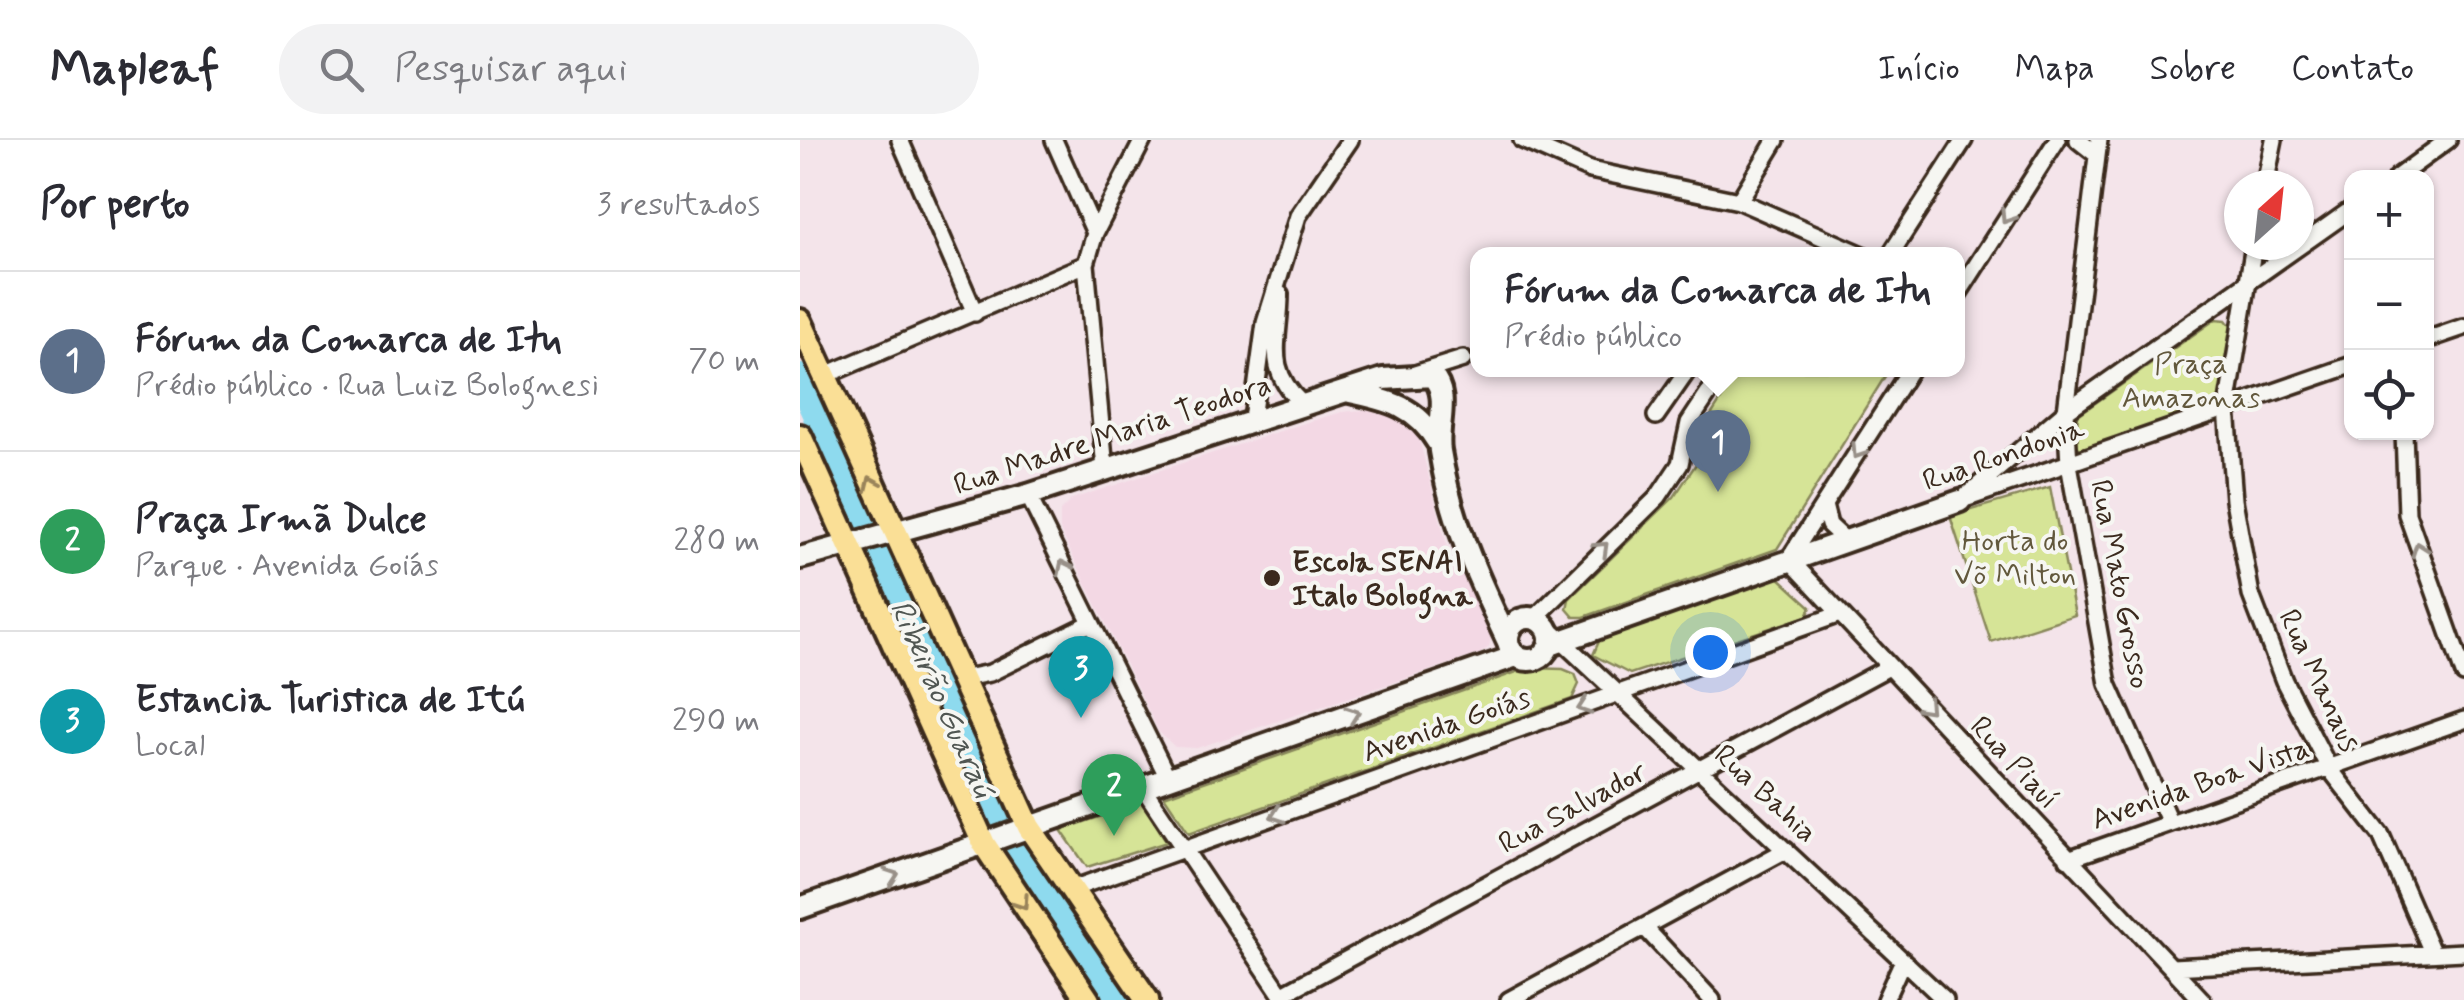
<!DOCTYPE html>
<html lang="pt">
<meta charset="utf-8">
<style>
:root{--surface:#fff;--page:#f2f2f3;--text:#2b2b33;--muted:#7c7c81;--line:#e1e1e2;--accent:#b45309}
body{margin:0;font-family:Mynerve,sans-serif;background:var(--page);color:var(--text)}
.controls{position:absolute;right:30px;top:30px;display:grid;overflow:hidden;border-radius:20px;box-shadow:0 2px 8px #0004}
.controls button{width:90px;height:90px;display:grid;place-items:center;padding:0;border:0;border-bottom:2px solid var(--line);background:var(--surface);color:var(--text);font:50px sans-serif}
.compass{position:absolute;left:1424px;top:30px;width:90px;height:90px;border-radius:50%;background:var(--surface);box-shadow:0 2px 8px #0004;rotate:27deg}
.you{position:absolute;left:910px;top:512px;width:35px;height:35px;margin:-25px;border:8px solid #fff;border-radius:50%;background:#1a73e8;box-shadow:0 0 0 15px #1a73e833}
.badge{display:grid;place-items:center;width:65px;height:65px;border-radius:50%;background:var(--accent);color:#fff;font-size:32px;font-weight:700}
.pin{position:absolute;translate:-50% -82px;filter:drop-shadow(0 2px 5px #0008)}
.pin::after{content:'';position:absolute;top:52px;width:35px;height:30px;background:inherit;clip-path:polygon(0 0,100% 0,50% 100%)}
.popup{position:absolute;left:670px;top:107px;width:495px;height:130px;box-sizing:border-box;display:grid;place-content:center;border-radius:20px;background:var(--surface);filter:drop-shadow(0 2px 8px #0005);font-size:32px;white-space:nowrap;color:var(--muted)}
.popup b{font-size:38px;color:var(--text)}
.popup::after{content:'';position:absolute;left:50%;top:100%;margin-left:-20px;border:20px solid transparent;border-top-color:var(--surface)}
.list{margin:0;padding:0;list-style:none}
h2{display:flex;justify-content:space-between;align-items:center;height:130px;margin:0;padding:0 40px;font-size:42px}
h2 small{font-size:32px;font-weight:400;color:var(--muted)}
.list li{display:grid;grid-template-columns:65px 1fr auto;gap:30px;align-items:center;box-sizing:border-box;height:180px;padding:0 40px;border-top:2px solid var(--line)}
.list b{display:block;font-size:38px;white-space:nowrap}
.list p{margin:0;font-size:32px;white-space:nowrap;color:var(--muted)}
.list em{font-size:32px;font-style:normal;color:var(--muted)}
.icon{flex:none;width:55px;height:55px;fill:none;stroke:currentColor;stroke-width:2;stroke-linecap:round;stroke-linejoin:round}
.map{position:relative;flex:none;width:1664px;height:860px;overflow:hidden}
header{display:flex;align-items:center;gap:60px;box-sizing:border-box;height:140px;padding:0 50px;background:var(--surface);border-bottom:2px solid var(--line)}
header strong{font-size:48px}
nav{display:flex;gap:55px;margin-inline-start:auto;font-size:35px}
.search{width:700px;height:90px;background:var(--page);display:flex;align-items:center;gap:25px;box-sizing:border-box;padding:0 35px;border-radius:55px;color:var(--muted);font-size:38px}
main{display:flex}
aside{flex:1;background:var(--surface)}
.map>svg:first-child{display:block}
.built{fill:#f3d8e4}
.green{fill:#d6e497;stroke:#88875a;stroke-width:2.5}
.lines{fill:none;stroke-linecap:round;stroke-linejoin:round}
.river{stroke:#8edaee;stroke-width:28}
.street-casing{stroke:#3b2a1e;stroke-width:22}
.secondary-casing{stroke:#3b2a1e;stroke-width:28}
.primary-casing{stroke:#3b2a1e;stroke-width:30}
.street{stroke:#f6f6f2;stroke-width:15}
.secondary{stroke:#f6f6f2;stroke-width:20}
.primary{stroke:#fadf96;stroke-width:22}
.oneway{stroke:#989088}
.oneway2{stroke:#9a845a}
.poi-dot{fill:#3b2a1e;stroke:#f6f6f2;stroke-width:4}
.labels{text-anchor:middle;stroke-width:8;stroke-linejoin:round;paint-order:stroke}
.park-label{font-size:30px;fill:#62583c;stroke:#f6f6f2}
.street-label{font-size:30px;fill:#3b2a1e;stroke:#f6f6f2}
.poi-label{font-size:30px;font-weight:bold;fill:#3b2a1e;stroke:#f6f6f2;text-anchor:start}
.water-label{font-size:32px;font-style:italic;fill:#505652;stroke:#f6f6f2}
</style>
<header>
<strong>Mapleaf</strong>
<div class="search"><svg class="icon" aria-label="search" viewBox="0 0 24 24"><circle cx="10" cy="10" r="6"/><path d="M15 15l6 6"/></svg>Pesquisar aqui</div>
<nav><a>Início</a><a>Mapa</a><a>Sobre</a><a>Contato</a></nav>
</header>
<main>
<aside>
<h2>Por perto<small>3 resultados</small></h2>
<ul class="list">
<li><span class="badge" style="background:#5c6f8a">1</span><div><b>Fórum da Comarca de Itu</b><p>Prédio público · Rua Luiz Bolognesi</p></div><em>70 m</em></li>
<li><span class="badge" style="background:#2e9e5b">2</span><div><b>Praça Irmã Dulce</b><p>Parque · Avenida Goiás</p></div><em>280 m</em></li>
<li><span class="badge" style="background:#0f9aa8">3</span><div><b>Estancia Turistica de Itú</b><p>Local</p></div><em>290 m</em></li>
</ul>
</aside>
<div class="map">
<svg width="1664" height="860" viewBox="0 0 1664 860">
<rect width="100%" height="100%" fill="#f4e4ea"/>
<filter id="ink" filterUnits="userSpaceOnUse"><feTurbulence type="fractalNoise" baseFrequency=".01" numOctaves="2"/><feDisplacementMap in="SourceGraphic" scale="20" xChannelSelector="R" yChannelSelector="G"/><feConvolveMatrix kernelMatrix="1 2 1 2 8 2 1 2 1" color-interpolation-filters="sRGB"/></filter>
<g filter="url(#ink)">
<path class="built" d="M 573,269 L 594,274 L 617,292 L 648,409 L 692,492 L 689,507 L 679,514 L 397,608 L 375,607 L 359,592 L 260,390 L 260,371 L 272,359 L 508,282 L 542,272 Z"/>
<path class="green" d="M 1416,179 L 1426,180 L 1435,191 L 1421,265 L 1283,313 L 1275,303 L 1278,275 Z
M 940,230 L 1089,230 L 977,409 L 784,477 L 774,477 L 767,469 L 769,459 L 874,357 L 896,324 L 901,291 Z
M 1250,347 L 1275,475 L 1191,502 L 1150,376 Z
M 976,435 L 1011,467 L 1007,476 L 830,534 L 793,515 L 800,499 Z
M 728,528 L 763,529 L 775,534 L 779,544 L 772,559 L 389,693 L 364,656 Z
M 342,662 L 367,702 L 287,727 L 261,690 Z"/>
<g class="lines">
<path class="river" d="M 0,238 L 197,679 L 319,860"/>
<defs>
<path id="street" d="M 100,0 L 175,173
M 254,0 L 295,93
M 722,0 L 790,30 L 939,61 L 1063,115
M 1278,0 L 1297,15
M 1299,0 L 1266,271 L 1269,324 L 1308,544 L 1370,683
M 1596,38 L 1648,0
M 1465,45 L 1474,0
M 939,61 L 976,0
M 1454,105 L 1427,268 L 1434,360 L 1451,455 L 1484,541 L 1529,628 L 1581,695 L 1632,812
M 1090,115 L 1164,0
M 480,154 C 480,202 463,227 502,264
M 1158,154 L 1257,0
M 1626,200 L 1664,187
M 1110,230 L 989,419 L 1402,860
M 615,234 L 663,219
M 24,236 L 286,124
M 856,276 L 888,230
M 452,279 L 465,183 L 498,76 L 550,0
M 1604,292 L 1607,374 L 1664,534
M 305,329 L 286,124 L 295,93 L 343,0
M 228,355 L 369,640
M 1168,358 L 1552,225
M 1160,361 L 1266,271 L 1552,69
M 1024,365 L 1029,385 L 1045,400
M 735,478 L 858,357 L 880,324 L 889,283 L 924,230
M 748,488 L 1145,860
M 160,539 L 190,533 L 291,483
M 344,649 L 485,860
M 1268,719 L 1664,580
M 272,749 L 1040,474
M 846,789 L 912,860
M 1372,827 L 1664,812
M 481,855 L 1089,527
M 709,860 L 986,710
M 1085,860 L 1103,820"/>
<path id="secondary" d="M 550,252 C 589,260 617,267 638,303
M 0,418 L 228,355 L 583,239 L 632,236 C 651,255 636,286 640,311 C 651,381 678,438 708,502
M708 499a21 21 0 1 1 42 0a21 21 0 1 1-42 0Z
M 750,505 L 1160,361
M 0,768 L 716,516"/>
<path id="primary" d="M 0,181 L 229,687 L 347,860
M 0,296 L 184,704 L 288,860"/>
</defs>
<use href="#street" class="street-casing"/>
<use href="#secondary" class="secondary-casing"/>
<use href="#primary" class="primary-casing"/>
<use href="#street" class="street"/>
<use href="#secondary" class="secondary"/>
<use href="#primary" class="primary"/>
</g>
<defs><path id="oneway-chevron" d="M-2-3.5L2.5 0L-2 3.5" fill="none" stroke-width="1.6" stroke-linecap="round" stroke-linejoin="round" transform="scale(2.5)"/></defs>
<g class="oneway">
<use href="#oneway-chevron" transform="translate(1207 77) rotate(123)"/>
<use href="#oneway-chevron" transform="translate(1058 312) rotate(123)"/>
<use href="#oneway-chevron" transform="translate(802 408) rotate(-44)"/>
<use href="#oneway-chevron" transform="translate(1619 409) rotate(-110)"/>
<use href="#oneway-chevron" transform="translate(264 427) rotate(-116)"/>
<use href="#oneway-chevron" transform="translate(784 567) rotate(161)"/>
<use href="#oneway-chevron" transform="translate(1127 567) rotate(47)"/>
<use href="#oneway-chevron" transform="translate(553 574) rotate(-20)"/>
<use href="#oneway-chevron" transform="translate(477 675) rotate(161)"/>
<use href="#oneway-chevron" transform="translate(92 736) rotate(-19)"/>
</g>
<g class="oneway2">
<use href="#oneway-chevron" transform="translate(72 343) rotate(-114)"/>
<use href="#oneway-chevron" transform="translate(222 763) rotate(57)"/>
</g>
</g>
<circle class="poi-dot" cx="472" cy="438" r="10"/>
<g class="labels">
<g class="park-label">
<text x="1391" y="233">Praça<tspan x="1391" dy="34">Amazonas</tspan></text>
<text x="1215" y="410">Horta do<tspan x="1215" dy="34">Võ Milton</tspan></text>
</g>
<g class="street-label">
<text transform="translate(312 294) rotate(-18)" y="10">Rua Madre Maria Teodora</text>
<text transform="translate(1203 314) rotate(-19)" y="10">Rua Rondonia</text>
<text transform="translate(1321 444) rotate(79)" y="10">Rua Mato Grosso</text>
<text transform="translate(1520 540) rotate(65)" y="10">Rua Manaus</text>
<text transform="translate(646 584) rotate(-19)" y="10">Avenida Goiás</text>
<text transform="translate(1215 622) rotate(47)" y="10">Rua Piauí</text>
<text transform="translate(1400 643) rotate(-19)" y="10">Avenida Boa Vista</text>
<text transform="translate(966 653) rotate(43)" y="10">Rua Bahia</text>
<text transform="translate(772 667) rotate(-28)" y="10">Rua Salvador</text>
</g>
<g class="poi-label">
<text x="492" y="431">Escola SENAI<tspan x="492" dy="34">Italo Bologna</tspan></text>
</g>
<g class="water-label">
<text transform="translate(143 558) rotate(66)" y="11">Ribeirão Guaraú</text>
</g>
</g>
</svg>
<div class="controls">
<button>+</button>
<button>−</button>
<button><svg class="icon" aria-label="locate" viewBox="0 0 24 24"><circle cx="12" cy="12" r="6"/><path d="M12 2v4M12 18v4M2 12h4M18 12h4"/></svg></button>
</div>
<svg class="compass" viewBox="-18 -18 36 36"><path d="M0-13l5 13h-10z" fill="#e53935"/><path d="M0 13l5-13h-10z" fill="#7c7c81"/></svg>
<div class="you"></div>
<div class="pin badge" style="left:918px;top:352px;background:#5c6f8a">1</div>
<div class="popup"><b>Fórum da Comarca de Itu</b>Prédio público</div>
<div class="pin badge" style="left:314px;top:696px;background:#2e9e5b">2</div>
<div class="pin badge" style="left:281px;top:578px;background:#0f9aa8">3</div>
</div>
</main>
